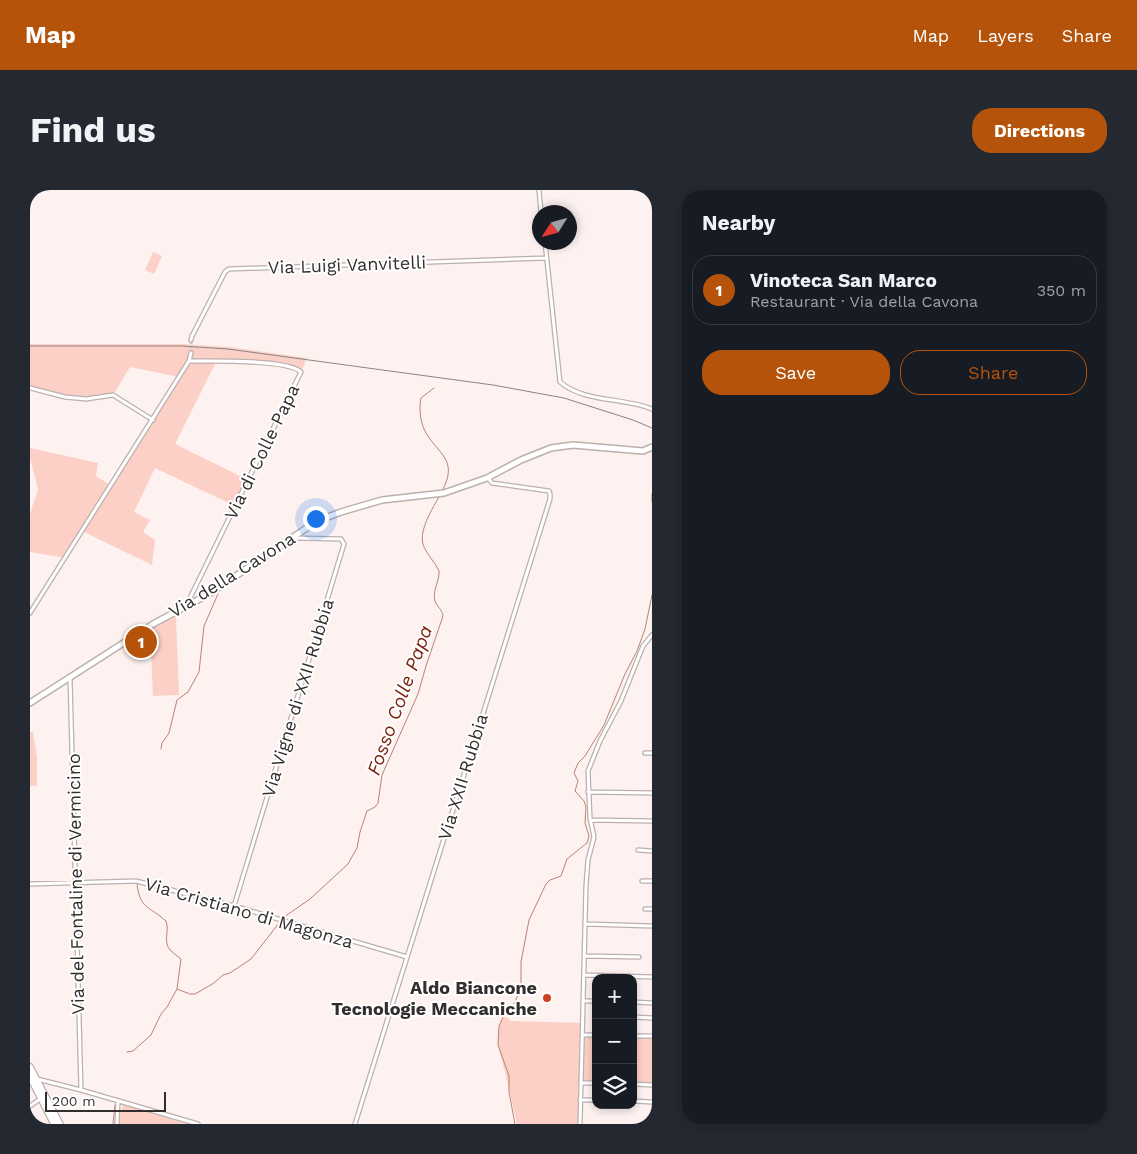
<!DOCTYPE html>
<meta charset="utf-8">
<style>
:root{--surface:#171b24;--page:#242831;--text:#f1f3f6;--muted:#9ea1a6;--line:#363941;--accent:#b45309}
body{margin:0;font-family:"Work Sans",sans-serif;background:var(--page);color:var(--text)}
.controls{position:absolute;right:15px;bottom:15px;display:grid;overflow:hidden;border-radius:10px;box-shadow:0 2px 8px #0003}
.controls button{width:45px;height:45px;display:grid;place-items:center;padding:0;border:0;border-bottom:1px solid var(--line);background:var(--surface);color:var(--text);font:25px sans-serif}
.compass{position:absolute;left:502px;top:15px;width:45px;height:45px;border-radius:50%;background:var(--surface);box-shadow:0 2px 8px #0003;rotate:233deg}
.scale{position:absolute;left:15px;bottom:12px;width:121px;box-sizing:border-box;padding-left:5px;border:2px solid #322e2d;border-top:0;font-size:14px;line-height:18px;white-space:nowrap;color:#322e2d;-webkit-text-stroke:4px #fff;paint-order:stroke}
.you{position:absolute;left:285px;top:328px;width:18px;height:18px;margin:-12px;border:4px solid #fff;border-radius:50%;background:#1a73e8;box-shadow:0 0 0 8px #1a73e833}
.badge{display:grid;place-items:center;width:32px;height:32px;border-radius:50%;background:var(--accent);color:#fff;font-size:16px;font-weight:700}
.pin{position:absolute;translate:-50% -50%;border:2px solid #fff;box-shadow:0 1px 5px #0006}
.list{margin:0;padding:0;list-style:none}
h2{display:flex;justify-content:space-between;align-items:center;height:65px;margin:0;padding:0 20px;font-size:21px}
h2 small{font-size:16px;font-weight:400;color:var(--muted)}
.list li{display:grid;grid-template-columns:32px 1fr auto;gap:15px;align-items:center;box-sizing:border-box;height:70px;margin:0 10px 10px;padding:0 10px;border:1px solid var(--line);border-radius:20px}
.list b{display:block;font-size:19px;white-space:nowrap}
.list p{margin:0;font-size:16px;white-space:nowrap;color:var(--muted)}
.list em{font-size:16px;font-style:normal;color:var(--muted)}
.actions{display:flex;gap:10px;padding:15px 20px}
.actions a{flex:1;padding:11px 0;border:1px solid var(--accent);border-radius:20px;text-align:center;font-size:18px;color:var(--accent)}
.actions .main{background:var(--accent);color:#fff}
.icon{flex:none;width:28px;height:28px;fill:none;stroke:currentColor;stroke-width:2;stroke-linecap:round;stroke-linejoin:round}
.map{position:relative;flex:none;width:622px;height:934px;overflow:hidden;border-radius:20px}
header{display:flex;align-items:center;gap:30px;box-sizing:border-box;height:70px;padding:0 25px;background:var(--accent);color:#fff}
header strong{font-size:24px}
nav{display:flex;gap:28px;margin-inline-start:auto;font-size:18px}
.intro{display:flex;align-items:center;justify-content:space-between;box-sizing:border-box;height:120px;padding:0 30px}
h1{margin:0;font-size:35px}
.button{padding:12px 22px;border-radius:20px;background:var(--accent);color:#fff;font-size:18px;font-weight:700}
main{display:flex;gap:30px;padding:0 30px}
aside{flex:1;background:var(--surface);border-radius:20px;box-shadow:0 2px 8px #0003}
.map>svg:first-child{display:block}
.green{fill:#fcd0c6}
.lines{fill:none;stroke-linecap:round;stroke-linejoin:round}
.stream{stroke:#bb8275;stroke-width:1}
.minor-tunnel{stroke:#d4cbc9;stroke-width:3;stroke-dasharray:3 1.5;stroke-linecap:butt}
.minor-casing{stroke:#bbb0ae;stroke-width:5.5}
.secondary-casing{stroke:#bbb0ae;stroke-width:8}
.primary-casing{stroke:#bbb0ae;stroke-width:8}
.minor{stroke:#fff;stroke-width:3}
.secondary{stroke:#fff;stroke-width:5}
.primary{stroke:#fff;stroke-width:5.5}
.rail{stroke:#8b8482;stroke-width:1}
.poi-dot{fill:#cc4124;stroke:#fff;stroke-width:2}
.labels{text-anchor:middle;stroke-width:4;stroke-linejoin:round;paint-order:stroke}
.street-label{font-size:18px;fill:#322e2d;stroke:#fff}
.poi-label{font-size:18px;font-weight:bold;fill:#322e2d;stroke:#fff;text-anchor:end}
.water-label{font-size:19px;font-style:italic;fill:#7d220f;stroke:#fff}
</style>
<header>
<strong>Map</strong>
<nav><a>Map</a><a>Layers</a><a>Share</a></nav>
</header>
<div class="intro"><h1>Find us</h1><a class="button">Directions</a></div>
<main>
<div class="map">
<svg width="622" height="934" viewBox="0 0 622 934">
<rect width="100%" height="100%" fill="#fdf2f0"/>
<path class="green" d="M 123,62 L 132,66 L 124,84 L 115,80 Z
M 0,154 L 152,154 L 199,157 L 277,168 L 271,182 L 250,174 L 186,172 L 145,254 L 218,290 L 205,316 L 125,278 L 104,322 L 120,330 L 113,342 L 125,350 L 122,375 L 52,341 L 35,368 L 0,362 L 0,324 L 8,299 L 0,268 L 0,258 L 68,273 L 66,286 L 80,295 L 149,187 L 100,177 L 83,205 L 56,209 L 35,207 L 0,198 Z
M 146,426 L 149,505 L 123,506 L 120,440 Z
M 0,542 L 3,542 L 7,567 L 7,596 L 0,596 Z
M 474,825 L 481,831 L 553,833 L 553,845 L 566,845 L 566,893 L 551,893 L 550,934 L 487,934 L 476,886 L 468,855 L 469,836 Z
M 603,846 L 622,846 L 622,895 L 603,894 Z
M 93,914 L 157,934 L 89,934 L 90,925 Z"/>
<g class="lines">
<path class="stream" d="M 404,198 L 391,208 C 389,218 390,230 394,239 C 406,264 430,268 412,301
M 622,304 L 622,312
M 131,559 L 132,553 L 139,543 L 147,510 L 158,502 L 169,482 L 174,436 L 188,404
M 254,727 L 280,709 L 318,674 L 327,658 L 330,642 L 337,621 L 345,617 L 348,613 L 352,585 L 388,504 L 396,476 L 413,426 C 412,419 407,417 405,411 C 402,401 410,390 409,381 C 405,372 398,366 394,357 C 387,342 403,318 410,305
M 147,799 L 160,804 L 165,804 L 184,793 L 193,785 L 200,783 L 221,769 L 249,733
M 97,862 L 103,861 L 121,845 L 131,824 L 137,817 L 147,799 L 151,769 C 148,766 144,764 141,761 C 132,752 140,741 136,731 C 119,716 110,719 107,694
M 83,934 L 85,915
M 485,934 L 479,902 L 479,886 L 468,855 L 469,836 L 474,825 L 485,812 L 491,797 L 491,772 L 499,730 L 516,694 L 520,690 L 531,686 L 537,669 L 557,653 L 559,646 L 555,633 L 556,617 L 554,611 L 545,601 L 548,591 L 544,583 L 548,573 L 555,566 L 574,535 L 595,484 L 607,461 L 615,439 L 622,405"/>
<path class="minor-tunnel" d="M 161,163 L 161,150"/>
<defs>
<path id="minor" d="M 509,0 L 511,22
M 515,52 L 530,192 C 555,213 593,207 622,219
M 161,150 L 162,146 L 195,82 L 199,79 L 517,68
M 0,198 L 35,207 L 56,209 L 83,205 L 123,230
M 156,416 L 271,182 C 257,169 181,171 159,171
M 0,423 L 159,171 L 161,163
M 40,488 L 51,900
M 615,563 L 622,563
M 558,602 L 622,603
M 560,630 L 622,631
M 608,660 L 622,661
M 612,691 L 622,691
M 0,694 L 106,691 L 204,716 L 377,767
M 204,716 L 314,354 L 311,349 L 264,348
M 615,719 L 622,719
M 556,734 L 622,736
M 555,766 L 609,767
M 555,785 L 622,787
M 554,811 L 566,811
M 603,812 L 622,813
M 603,827 L 622,828
M 553,845 L 566,845
M 603,846 L 622,846
M 7,889 L 51,900 L 168,934
M 551,893 L 566,893
M 603,894 L 622,895
M 550,910 L 566,910
M 603,911 L 622,912
M 0,916 L 10,909
M 87,934 L 88,911
M 325,934 L 520,309 L 520,304 L 519,301 L 462,293 L 458,288
M 550,934 L 556,696 L 558,670 L 564,647 L 560,628 L 558,581 L 570,551 L 591,511 L 613,456 L 622,445"/>
<path id="secondary" d="M 0,513 L 123,434 L 179,404 L 287,331 L 311,322 L 352,310 L 414,303 L 457,288 L 491,270 L 521,258 L 543,255 L 613,261 L 622,257"/>
<path id="primary" d="M 0,877 L 30,934
M 0,887 L 24,934"/>
</defs>
<use href="#minor" class="minor-casing"/>
<use href="#secondary" class="secondary-casing"/>
<use href="#primary" class="primary-casing"/>
<use href="#minor" class="minor"/>
<use href="#secondary" class="secondary"/>
<use href="#primary" class="primary"/>
<path class="rail" d="M 0,156 L 151,156 L 198,159 L 463,195 L 534,208 L 603,230 L 622,238"/>
</g>
<circle class="poi-dot" cx="517" cy="808" r="5"/>
<g class="labels">
<g class="street-label">
<text transform="translate(317 75) rotate(-2)" y="6">Via Luigi Vanvitelli</text>
<text transform="translate(232 262) rotate(-64)" y="6">Via di Colle Papa</text>
<text transform="translate(202 385) rotate(-32)" y="6">Via della Cavona</text>
<text transform="translate(268 508) rotate(-73)" y="6">Via Vigne di XXII Rubbia</text>
<text transform="translate(433 587) rotate(-73)" y="6">Via XXII Rubbia</text>
<text transform="translate(46 694) rotate(-91)" y="6">Via del Fontaline di Vermicino</text>
<text transform="translate(219 723) rotate(16)" y="6">Via Cristiano di Magonza</text>
</g>
<g class="poi-label">
<text x="507" y="804">Aldo Biancone<tspan x="507" dy="21">Tecnologie Meccaniche</tspan></text>
</g>
<g class="water-label">
<text transform="translate(369 510) rotate(-70)" y="7">Fosso Colle Papa</text>
</g>
</g>
</svg>
<div class="controls">
<button>+</button>
<button>−</button>
<button><svg class="icon" aria-label="layers" viewBox="0 0 24 24"><path d="M12 4l9 5-9 5-9-5zM3 14l9 5 9-5"/></svg></button>
</div>
<svg class="compass" viewBox="-18 -18 36 36"><path d="M0-13l5 13h-10z" fill="#e53935"/><path d="M0 13l5-13h-10z" fill="#9ea1a6"/></svg>
<div class="scale">200 m</div>
<div class="you"></div>
<div class="pin badge" style="left:111px;top:452px">1</div>
</div>
<aside>
<h2>Nearby<small></small></h2>
<ul class="list">
<li><span class="badge">1</span><div><b>Vinoteca San Marco</b><p>Restaurant · Via della Cavona</p></div><em>350 m</em></li>
</ul>
<div class="actions"><a class="main">Save</a><a>Share</a></div>
</aside>
</main>
